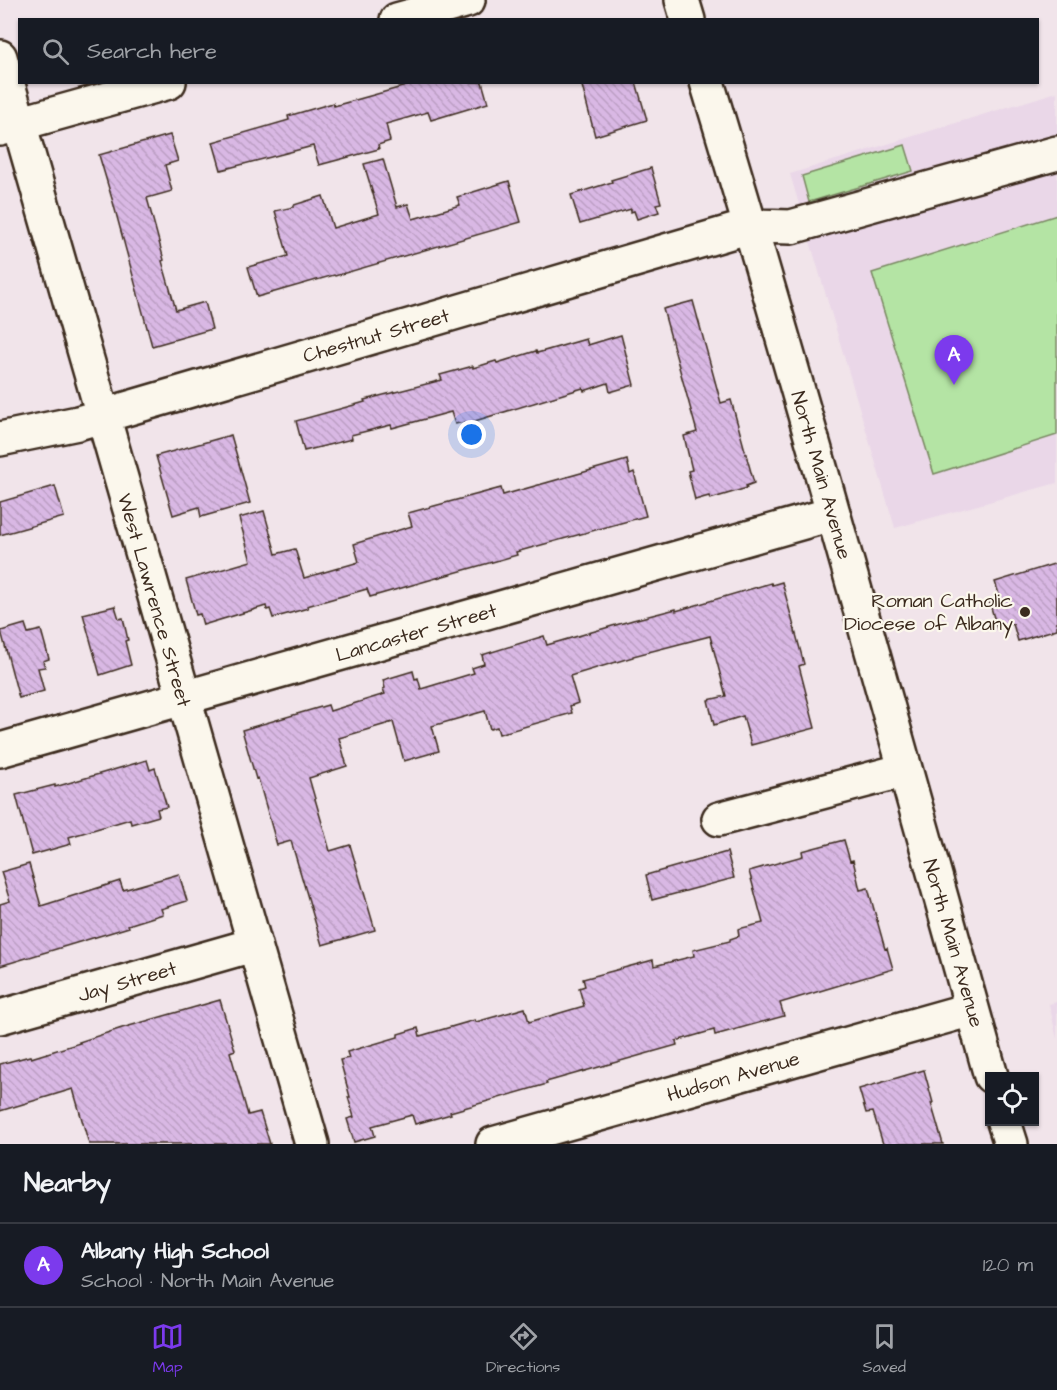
<!DOCTYPE html>
<meta charset="utf-8">
<style>
:root{--surface:#171b24;--page:#242831;--text:#f1f3f6;--muted:#9ea1a6;--line:#363941;--accent:#7c3aed}
body{margin:0;font-family:"Architects Daughter",sans-serif;background:var(--page);color:var(--text)}
.controls{position:absolute;right:18px;bottom:18px;display:grid;overflow:hidden;border-radius:0px;box-shadow:0 2px 4px #0004}
.controls button{width:54px;height:54px;display:grid;place-items:center;padding:0;border:0;border-bottom:2px solid var(--line);background:var(--surface);color:var(--text);font:30px sans-serif}
.you{position:absolute;left:472px;top:435px;width:21px;height:21px;margin:-15px;border:4px solid #fff;border-radius:50%;background:#1a73e8;box-shadow:0 0 0 9px #1a73e833}
.badge{display:grid;place-items:center;width:39px;height:39px;border-radius:50%;background:var(--accent);color:#fff;font-size:20px;font-weight:700}
.pin{position:absolute;translate:-50% -50px;filter:drop-shadow(0 2px 3px #0008)}
.pin::after{content:'';position:absolute;top:32px;width:21px;height:18px;background:inherit;clip-path:polygon(0 0,100% 0,50% 100%)}
.list{margin:0;padding:0;list-style:none}
h2{display:flex;justify-content:space-between;align-items:center;height:78px;margin:0;padding:0 24px;font-size:26px}
h2 small{font-size:20px;font-weight:400;color:var(--muted)}
.list li{display:grid;grid-template-columns:39px 1fr auto;gap:18px;align-items:center;box-sizing:border-box;height:84px;padding:0 24px;border-top:2px solid var(--line)}
.list b{display:block;font-size:22px;white-space:nowrap}
.list p{margin:0;font-size:20px;white-space:nowrap;color:var(--muted)}
.list em{font-size:20px;font-style:normal;color:var(--muted)}
.icon{flex:none;width:33px;height:33px;fill:none;stroke:currentColor;stroke-width:2;stroke-linecap:round;stroke-linejoin:round}
.map{position:relative;flex:none;width:1057px;height:1144px;overflow:hidden}
.search{position:absolute;background:var(--surface);box-shadow:0 2px 4px #0004;left:18px;right:18px;top:18px;height:66px;display:flex;align-items:center;gap:15px;box-sizing:border-box;padding:0 21px;border-radius:0px;color:var(--muted);font-size:22px}
.sheet{height:162px;background:var(--surface)}
nav{display:flex;justify-content:space-around;align-items:center;box-sizing:border-box;height:84px;border-top:2px solid var(--line);background:var(--surface);font-size:16px;color:var(--muted)}
nav a{display:grid;justify-items:center;gap:3px}
nav .on{color:var(--accent)}
.map>svg:first-child{display:block}
.built{fill:#ead7e8}
.green{fill:#b4e4a4;stroke:#788761;stroke-width:1.5}
.building{fill:url(#building-back-hatch);stroke:#3b2a1e;stroke-width:1.5}
.lines{fill:none;stroke-linecap:round;stroke-linejoin:round}
.minor-casing{stroke:#3b2a1e;stroke-width:38}
.minor{stroke:#fbf7ec;stroke-width:33}
.poi-dot{fill:#3b2a1e;stroke:#fbf7ec;stroke-width:2}
.labels{text-anchor:middle;stroke-width:4.5;stroke-linejoin:round;paint-order:stroke}
.street-label{font-size:20px;fill:#3b2a1e;stroke:#fbf7ec}
.poi-label{font-size:20px;fill:#3b2a1e;stroke:#fbf7ec;text-anchor:end}
</style>
<div class="map">
<svg width="1057" height="1144" viewBox="0 0 1057 1144">
<defs>
<pattern id="building-back-hatch" width="6" height="6" patternUnits="userSpaceOnUse" patternTransform="scale(1.5)"><rect width="6" height="6" fill="#d9b8e4"/><path d="M-1 5l2 2M0 0l6 6M5-1l2 2" fill="none" stroke="#bb9ec3"/></pattern>
</defs>
<rect width="100%" height="100%" fill="#f1e4ea"/>
<filter id="ink" filterUnits="userSpaceOnUse"><feTurbulence type="fractalNoise" baseFrequency=".0167" numOctaves="2"/><feDisplacementMap in="SourceGraphic" scale="12" xChannelSelector="R" yChannelSelector="G"/><feConvolveMatrix kernelMatrix="1 2 1 2 8 2 1 2 1" color-interpolation-filters="sRGB"/></filter>
<g filter="url(#ink)">
<path class="built" d="M 1057,92 L 1057,483 L 895,528 L 790,174 Z
M 1057,1002 L 1057,1039 L 1049,1004 Z"/>
<path class="green" d="M 905,145 L 913,171 L 809,202 L 802,176 Z
M 1057,215 L 1057,435 L 934,474 L 872,273 Z"/>
<path class="building" d="M 420,82 L 482,82 L 488,103 L 431,120 L 428,112 L 386,124 L 390,141 L 378,145 L 379,149 L 319,165 L 313,146 L 221,170 L 213,142 L 289,120 L 288,116 L 333,103 L 334,106 Z
M 581,82 L 636,82 L 647,120 L 595,136 Z
M 170,135 L 178,161 L 165,165 L 172,191 L 147,198 L 164,260 L 162,261 L 176,310 L 205,302 L 212,329 L 152,346 L 113,202 L 99,155 Z
M 383,159 L 397,207 L 408,204 L 413,219 L 460,205 L 457,197 L 509,181 L 521,222 L 335,276 L 334,275 L 257,297 L 248,267 L 288,256 L 275,211 L 294,207 L 294,205 L 323,196 L 333,228 L 379,214 L 364,164 Z
M 651,168 L 661,203 L 656,204 L 659,212 L 637,219 L 634,211 L 631,212 L 631,209 L 580,224 L 571,195 L 612,182 L 611,180 Z
M 693,301 L 721,403 L 731,400 L 754,483 L 746,486 L 747,488 L 710,499 L 709,496 L 695,500 L 688,471 L 692,470 L 684,436 L 697,432 L 663,309 Z
M 621,335 L 634,385 L 610,392 L 608,383 L 584,391 L 583,388 L 465,424 L 464,422 L 455,424 L 451,412 L 392,428 L 391,425 L 351,435 L 352,439 L 304,451 L 296,421 L 365,402 L 364,400 L 442,380 L 440,375 L 473,366 L 473,368 L 496,361 L 497,363 L 536,351 L 537,353 L 586,339 L 588,345 Z
M 231,435 L 250,503 L 201,517 L 199,507 L 173,515 L 156,456 Z
M 627,460 L 630,474 L 634,472 L 646,516 L 516,552 L 517,555 L 370,597 L 367,589 L 307,606 L 308,608 L 273,618 L 270,609 L 267,610 L 266,606 L 203,625 L 200,614 L 196,615 L 186,580 L 251,561 L 239,518 L 264,511 L 276,554 L 295,549 L 304,578 L 359,562 L 354,544 L 412,526 L 408,513 L 501,488 L 503,495 Z
M 55,486 L 64,517 L 0,535 L 0,502 Z
M 1057,563 L 1057,629 L 1018,641 L 1013,624 L 997,629 L 989,600 L 1000,597 L 995,582 Z
M 782,582 L 804,664 L 799,666 L 815,728 L 751,745 L 743,716 L 714,725 L 708,700 L 726,696 L 710,636 L 633,656 L 633,657 L 570,676 L 578,703 L 570,706 L 572,713 L 499,734 L 497,727 L 490,729 L 485,711 L 432,726 L 439,751 L 404,761 L 393,722 L 339,738 L 347,766 L 309,778 L 330,851 L 350,845 L 375,930 L 322,945 L 291,841 L 277,845 L 258,778 L 256,779 L 242,730 L 328,705 L 330,711 L 385,694 L 383,689 L 385,688 L 383,680 L 413,671 L 415,679 L 418,678 L 421,689 L 474,673 L 472,668 L 484,664 L 482,655 L 544,636 L 547,645 L 633,620 L 676,609 L 676,611 L 771,583 L 772,585 Z
M 115,606 L 119,619 L 123,618 L 128,640 L 125,641 L 131,665 L 100,675 L 83,614 Z
M 25,624 L 28,633 L 41,630 L 49,659 L 43,661 L 45,667 L 38,668 L 44,691 L 19,698 L 1,631 Z
M 147,760 L 150,770 L 155,768 L 167,807 L 157,809 L 159,816 L 131,824 L 130,819 L 69,837 L 71,844 L 32,855 L 16,795 L 55,785 L 55,787 Z
M 844,840 L 850,861 L 853,860 L 860,890 L 868,888 L 885,949 L 887,948 L 893,969 L 780,1003 L 784,1016 L 715,1035 L 714,1030 L 676,1041 L 677,1045 L 546,1082 L 547,1084 L 450,1112 L 451,1114 L 415,1124 L 412,1115 L 372,1126 L 375,1136 L 354,1142 L 347,1119 L 354,1117 L 348,1097 L 350,1097 L 340,1060 L 349,1058 L 347,1052 L 398,1037 L 398,1034 L 418,1028 L 420,1036 L 475,1020 L 476,1022 L 525,1008 L 529,1022 L 584,1006 L 579,988 L 585,986 L 583,979 L 653,960 L 654,966 L 694,956 L 693,950 L 730,941 L 730,939 L 739,936 L 738,929 L 763,923 L 749,871 L 803,856 L 802,851 Z
M 727,852 L 734,878 L 652,900 L 646,875 Z
M 29,864 L 41,906 L 120,881 L 123,890 L 179,874 L 187,901 L 161,909 L 163,914 L 128,925 L 129,927 L 0,966 L 0,904 L 10,901 L 1,872 Z
M 220,1000 L 235,1050 L 230,1052 L 248,1115 L 260,1112 L 270,1144 L 89,1144 L 73,1089 L 0,1111 L 0,1064 L 30,1056 L 31,1058 L 80,1043 L 79,1042 L 122,1028 Z
M 924,1070 L 933,1103 L 931,1103 L 943,1144 L 883,1144 L 873,1112 L 866,1113 L 859,1089 Z"/>
<g class="lines">
<defs>
<path id="minor" d="M 682,0 L 688,20
M 397,20 L 468,0
M 0,57 C 105,419 206,782 312,1144
M 707,82 C 807,412 898,745 991,1076
M 0,129 L 169,82
M 0,439 L 78,423 L 751,226 L 791,227 L 1057,153
M 0,750 L 832,514
M 719,819 L 905,770
M 0,1017 L 253,945
M 1004,1122 L 1011,1144
M 493,1144 L 972,1009"/>
</defs>
<use href="#minor" class="minor-casing"/>
<use href="#minor" class="minor"/>
</g>
</g>
<circle class="poi-dot" cx="1025" cy="612" r="6"/>
<g class="labels">
<g class="street-label">
<text transform="translate(376 335) rotate(-16)" y="7">Chestnut Street</text>
<text transform="translate(822 475) rotate(74)" y="7">North Main Avenue</text>
<text transform="translate(155 600) rotate(74)" y="7">West Lawrence Street</text>
<text transform="translate(416 632) rotate(-16)" y="7">Lancaster Street</text>
<text transform="translate(954 943) rotate(74)" y="7">North Main Avenue</text>
<text transform="translate(127 981) rotate(-16)" y="7">Jay Street</text>
<text transform="translate(733 1076) rotate(-16)" y="7">Hudson Avenue</text>
</g>
<g class="poi-label">
<text x="1013" y="607">Roman Catholic<tspan x="1013" dy="23">Diocese of Albany</tspan></text>
</g>
</g>
</svg>
<div class="controls">
<button><svg class="icon" aria-label="locate" viewBox="0 0 24 24"><circle cx="12" cy="12" r="6"/><path d="M12 2v4M12 18v4M2 12h4M18 12h4"/></svg></button>
</div>
<div class="you"></div>
<div class="pin badge" style="left:954px;top:385px">A</div>
<div class="search"><svg class="icon" aria-label="search" viewBox="0 0 24 24"><circle cx="10" cy="10" r="6"/><path d="M15 15l6 6"/></svg>Search here</div>
</div>
<section class="sheet">
<h2>Nearby<small></small></h2>
<ul class="list">
<li><span class="badge">A</span><div><b>Albany High School</b><p>School · North Main Avenue</p></div><em>120 m</em></li>
</ul>
</section>
<nav>
<a class="on"><svg class="icon" aria-label="map" viewBox="0 0 24 24"><path d="M3 6l6-2 6 2 6-2v14l-6 2-6-2-6 2zM9 4v14M15 6v14"/></svg>Map</a>
<a><svg class="icon" aria-label="directions" viewBox="0 0 24 24"><path d="M12 3l9 9-9 9-9-9zM9 14v-3h6M13 9l2 2-2 2"/></svg>Directions</a>
<a><svg class="icon" aria-label="saved" viewBox="0 0 24 24"><path d="M7 4h10v16l-5-4-5 4z"/></svg>Saved</a>
</nav>
